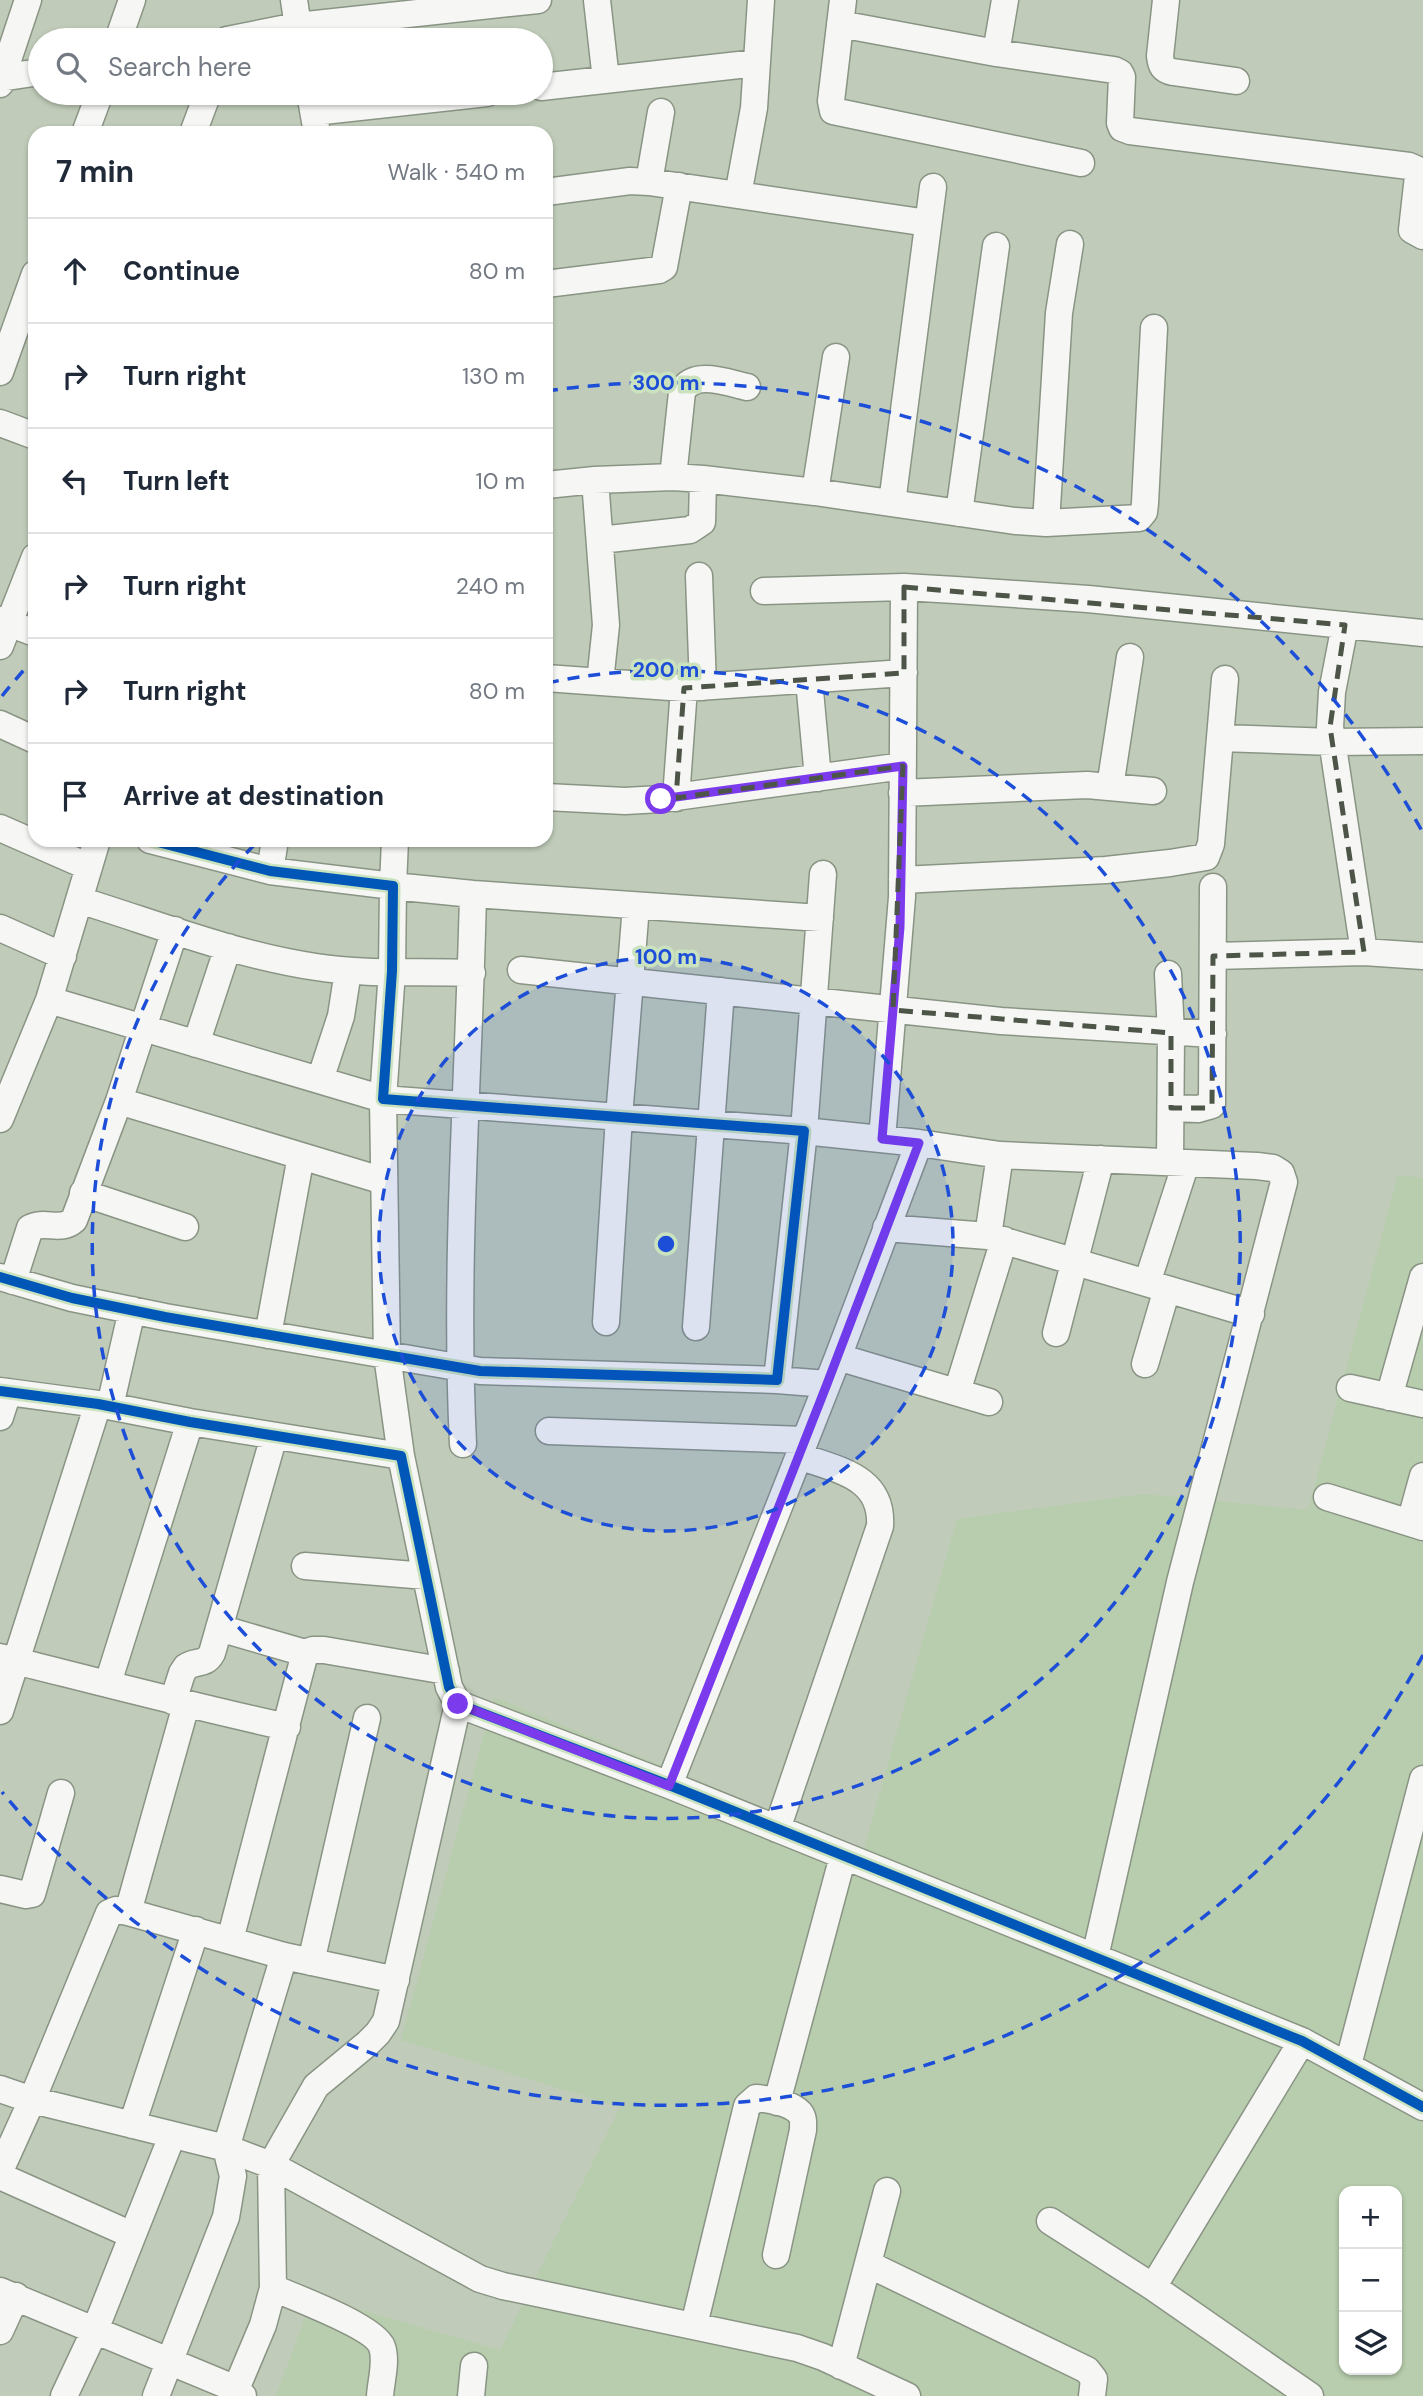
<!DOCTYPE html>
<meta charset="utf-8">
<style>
:root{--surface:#fff;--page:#f2f2f3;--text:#1f2937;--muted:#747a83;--line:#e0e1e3}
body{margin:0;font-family:"DM Sans",sans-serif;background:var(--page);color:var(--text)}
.controls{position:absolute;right:21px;bottom:21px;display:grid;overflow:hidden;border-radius:14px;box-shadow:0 2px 5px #0004}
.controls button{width:63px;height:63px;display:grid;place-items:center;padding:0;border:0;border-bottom:2px solid var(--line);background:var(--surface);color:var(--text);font:35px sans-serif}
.stop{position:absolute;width:21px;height:21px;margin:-16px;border:5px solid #7c3aed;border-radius:50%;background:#fff}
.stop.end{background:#7c3aed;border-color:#fff;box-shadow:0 2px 7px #0008}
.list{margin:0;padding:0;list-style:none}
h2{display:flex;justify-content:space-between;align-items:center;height:91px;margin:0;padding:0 28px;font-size:30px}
h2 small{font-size:23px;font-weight:400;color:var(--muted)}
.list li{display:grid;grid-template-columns:46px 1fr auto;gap:21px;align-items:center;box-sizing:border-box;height:105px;padding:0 28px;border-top:2px solid var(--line)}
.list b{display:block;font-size:26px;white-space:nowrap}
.list em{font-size:23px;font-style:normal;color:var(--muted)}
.icon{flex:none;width:38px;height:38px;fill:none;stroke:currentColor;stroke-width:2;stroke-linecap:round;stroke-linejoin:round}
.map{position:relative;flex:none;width:1423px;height:2396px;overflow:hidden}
.search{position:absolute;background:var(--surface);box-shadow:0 2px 5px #0004;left:28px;top:28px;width:525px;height:77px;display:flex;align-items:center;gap:18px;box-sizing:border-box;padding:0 24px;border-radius:38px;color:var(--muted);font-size:26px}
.panel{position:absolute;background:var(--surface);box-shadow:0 2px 5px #0004;left:28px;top:126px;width:525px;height:721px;border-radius:21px}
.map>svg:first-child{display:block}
.built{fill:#b8cdad;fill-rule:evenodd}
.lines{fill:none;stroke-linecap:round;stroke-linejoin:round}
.minor-casing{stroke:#8a9485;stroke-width:29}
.minor{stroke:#f6f7f4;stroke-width:26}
.cycleway-casing{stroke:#cae2be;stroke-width:15}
.cycleway{stroke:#0057b8;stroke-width:10}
.route{stroke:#7c3aed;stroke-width:9}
.marked{fill:none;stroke:#4c5547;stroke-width:5;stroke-dasharray:14 9;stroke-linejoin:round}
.ring{fill:none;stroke:#1d4ed8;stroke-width:3.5;stroke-dasharray:12 9}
.centre{fill:#1d4ed8;stroke:#cae2be;stroke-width:3.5}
.ring-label{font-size:21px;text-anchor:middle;font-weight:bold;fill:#1d4ed8;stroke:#cae2be;stroke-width:7;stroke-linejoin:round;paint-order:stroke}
</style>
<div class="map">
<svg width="1423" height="2396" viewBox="0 0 1423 2396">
<rect width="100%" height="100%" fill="#c0ccb9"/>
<path class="built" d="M 1398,1175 L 1423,1178 L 1423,2396 L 276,2396 L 313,2296 L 500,2350 L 620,2107 L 401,2040 L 494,1697 L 864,1849 L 957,1519 L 1144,1494 L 1308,1510 ZM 1344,2191 L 1397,2191 L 1397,2370 L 1344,2370 Z"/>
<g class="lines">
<defs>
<path id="minor" d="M 294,0 L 300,40
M 597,0 L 606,80
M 843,0 L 831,101 L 833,111 L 1081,163
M 1166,0 L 1160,56 C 1161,66 1163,70 1173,72 L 1236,81
M 840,24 L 996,53 L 1114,70 L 1120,73 L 1122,77 L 1120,123 L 1122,128 L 1130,131 L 1409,166 L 1416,169 L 1418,176 L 1412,230 L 1423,236
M 118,40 L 132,0
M 227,40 L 297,26 L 538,0
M 996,53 L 1005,0
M 0,78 L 40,72
M 0,84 L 28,0
M 541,87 L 757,63
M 310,93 L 317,133
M 314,112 L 487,93
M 85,133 L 100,93
M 193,133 L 208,93
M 649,182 L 661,112
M 546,192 L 630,181 L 649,182 L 928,223
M 738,195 L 754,108 L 761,0
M 546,284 L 659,270 L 664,267 L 679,186
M 0,372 L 35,274
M 0,423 L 35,436
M 673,477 L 682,392 C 693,369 728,383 747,387
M 595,480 L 606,625 L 600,682
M 546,485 L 595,480 L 673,477 L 703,479 L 815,492 L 1015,521 L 1046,523 L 1139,518 L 1144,512 L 1145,503 L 1154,328
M 815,492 L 836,357
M 892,503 L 933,187
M 959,513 L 996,246
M 1046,523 L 1059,313 L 1070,244
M 600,540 L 690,530 L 702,522 L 703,479
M 699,576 L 703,687
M 764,591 L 904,587 L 955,590 L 1088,599 L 1423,633
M 0,620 L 35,633
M 1345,625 L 1332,692 L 1330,727 L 1364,952
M 0,646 L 35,557
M 546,678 L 684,688 L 904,673
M 809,680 L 818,778
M 0,724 L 35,740
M 1221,738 L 1333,742 L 1423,741
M 1110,787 L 1130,657
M 902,793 L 1087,785 L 1153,791
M 546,797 L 625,801 L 661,799 L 903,766
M 676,798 L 684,688
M 0,828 L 89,867
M 395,840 L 393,886 L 473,894 L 820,918
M 270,871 L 275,840
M 823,874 L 804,1131 L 919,1143 L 1000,1155 L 1257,1166 L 1273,1168 L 1281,1173 L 1284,1182 L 1180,1582 L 1095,1957
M 902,880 L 1106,870 L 1170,863 L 1206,857 L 1211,844 L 1225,679
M 79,900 C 157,924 235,955 316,967 C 366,975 421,971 472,973
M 0,928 L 63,956
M 1213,956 L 1364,952 L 1423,956
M 521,970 L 1001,1021 L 1213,1034
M 1168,974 L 1171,1033 L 1170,1162
M 49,1000 L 383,1099 L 387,1355 L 401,1456
M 196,1044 L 228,947
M 320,1080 L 341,1016 L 348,971
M 119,1101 L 384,1181
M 1171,1108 L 1198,1109 L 1212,1105 L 1213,887
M 0,1119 L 49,1000 L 97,840
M 882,1139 L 902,897 L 904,587
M 83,1193 L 185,1227
M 886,1228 L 988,1236 L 1251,1314
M 988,1236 L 1000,1155
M 0,1277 L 72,1298 L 165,1317 L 480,1371 L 777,1380 L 804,1131 L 383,1099 L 392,971 L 393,886 L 270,871 L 150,840
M 13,1281 L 30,1228 C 45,1220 61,1232 74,1220 L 119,1101 L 175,930
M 1147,1283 L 1186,1163
M 606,1322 L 619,1117 L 636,906
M 696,1327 L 721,991
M 1056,1333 L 1101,1159
M 268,1335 L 301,1156
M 838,1357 L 989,1402
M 1145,1364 L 1167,1289
M 777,1380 L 827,1384
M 1350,1388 L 1423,1404
M 0,1391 L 98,1404 L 190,1422 L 401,1456 L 449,1687 L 458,1704 L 669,1785 L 1302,2041 L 1423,2107
M 957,1392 L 1004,1240
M 1389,1397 L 1423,1277
M 110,1406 L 132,1310
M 0,1417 L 8,1392
M 549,1431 L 805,1440
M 463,1444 C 454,1261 469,1077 473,894
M 1327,1497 L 1423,1527
M 1410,1523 L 1423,1476
M 305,1566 L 426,1576
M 219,1628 L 305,1653
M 0,1657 C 96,1681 191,1706 287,1727
M 108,1683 L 190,1422
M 173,1701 L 182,1673 L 186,1667 C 196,1660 205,1666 212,1653 L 274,1436
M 0,1711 L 98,1404
M 669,1785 L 838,1357 L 919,1143
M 777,1829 L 880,1526 C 883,1476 837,1470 799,1456
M 0,1889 L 26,1895 L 32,1894 L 61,1793
M 128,1912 L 186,1705
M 230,1940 L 305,1653 L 313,1650 L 324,1650 L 446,1671
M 311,1962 L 367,1718
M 1348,2065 L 1423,1779
M 0,2089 L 32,2100 L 226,2148 L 271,2165 L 480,2279 L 503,2286 L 797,2348 L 823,2357 L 907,2396
M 777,2102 L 843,1856
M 132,2125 L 196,1930
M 0,2171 L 32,2100 L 109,1913 L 116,1910 L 128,1912 L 284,1956 L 396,1980
M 0,2176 L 132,2235
M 1050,2221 L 1153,2287 L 1310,2396
M 868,2264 L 1087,2370 L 1094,2379 L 1092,2396
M 1153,2287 L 1302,2041
M 273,2288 C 294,2297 375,2327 382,2347 C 387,2361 381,2381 380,2396
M 0,2291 L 236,2389 L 243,2396
M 694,2325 L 747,2106 L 756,2098 C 769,2099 791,2103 800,2113 C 804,2118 803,2124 803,2130 L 776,2255
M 0,2331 L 16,2296
M 841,2366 L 887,2191
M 236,2389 L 263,2325 L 273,2288 L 271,2165 L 316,2086 L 368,2043 L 378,2033 L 386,2021 L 458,1704
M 64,2396 L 95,2330 L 172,2136
M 156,2396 L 226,2217 L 233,2176 L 226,2148 L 284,1956
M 471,2396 L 474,2366"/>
</defs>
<use href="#minor" class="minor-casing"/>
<use href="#minor" class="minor"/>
<defs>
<path id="cycleway" d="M 0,1277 L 72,1298 L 165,1317 L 480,1371 L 777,1380 L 804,1131 L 383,1099 L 392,971 L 393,886 L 270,871 L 150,840
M 0,1391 L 98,1404 L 190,1422 L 401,1456 L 449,1687 L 458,1704 L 669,1785 L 1302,2041 L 1423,2107"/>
</defs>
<use href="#cycleway" class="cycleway-casing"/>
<use href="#cycleway" class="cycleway"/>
</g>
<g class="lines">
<path class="route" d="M 458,1704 L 669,1786 L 827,1384 L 919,1143 L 882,1139 L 900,927 L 903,766 L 661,799"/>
</g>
<path class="marked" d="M 904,587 L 1345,625 L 1330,727 L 1364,952 L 1213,956 L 1212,1105 L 1206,1108 L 1171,1108 L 1171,1033 L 893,1010 L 903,766 L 676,798 L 684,688 L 904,673 Z"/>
<circle cx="666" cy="1244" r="287" fill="#1d4ed8" fill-opacity=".12"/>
<g class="ring">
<circle cx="666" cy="1244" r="287"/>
<path d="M547 683A574 574 0 1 1 257 842"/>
<path d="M1423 1655A861 861 0 0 1 2 1792M2 696A861 861 0 0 1 31 662M546 391A861 861 0 0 1 1423 833"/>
</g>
<circle cx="666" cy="1244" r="10" class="centre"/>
<g class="ring-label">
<text x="666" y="390">300 m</text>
<text x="666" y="677">200 m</text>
<text x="666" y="964">100 m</text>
</g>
</svg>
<div class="controls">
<button>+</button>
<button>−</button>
<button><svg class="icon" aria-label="layers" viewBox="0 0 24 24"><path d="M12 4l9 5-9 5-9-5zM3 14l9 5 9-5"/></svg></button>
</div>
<div class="stop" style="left:661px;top:799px"></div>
<div class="stop end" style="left:458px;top:1704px"></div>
<div class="search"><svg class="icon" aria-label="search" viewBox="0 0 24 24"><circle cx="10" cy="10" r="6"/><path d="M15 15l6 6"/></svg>Search here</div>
<section class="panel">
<h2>7 min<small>Walk · 540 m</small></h2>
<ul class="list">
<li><svg class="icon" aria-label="ahead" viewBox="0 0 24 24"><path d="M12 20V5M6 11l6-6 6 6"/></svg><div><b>Continue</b></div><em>80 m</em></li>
<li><svg class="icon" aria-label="right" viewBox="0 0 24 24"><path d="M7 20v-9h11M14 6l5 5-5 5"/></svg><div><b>Turn right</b></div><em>130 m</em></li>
<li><svg class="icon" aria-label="left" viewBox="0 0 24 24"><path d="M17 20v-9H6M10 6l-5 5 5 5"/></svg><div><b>Turn left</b></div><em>10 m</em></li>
<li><svg class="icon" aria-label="right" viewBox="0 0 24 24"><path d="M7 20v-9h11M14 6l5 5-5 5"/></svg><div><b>Turn right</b></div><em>240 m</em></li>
<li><svg class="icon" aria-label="right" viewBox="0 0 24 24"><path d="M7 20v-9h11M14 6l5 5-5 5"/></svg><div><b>Turn right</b></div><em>80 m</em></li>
<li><svg class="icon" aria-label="arrive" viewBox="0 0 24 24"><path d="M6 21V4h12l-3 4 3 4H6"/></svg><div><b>Arrive at destination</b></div></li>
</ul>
</section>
</div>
